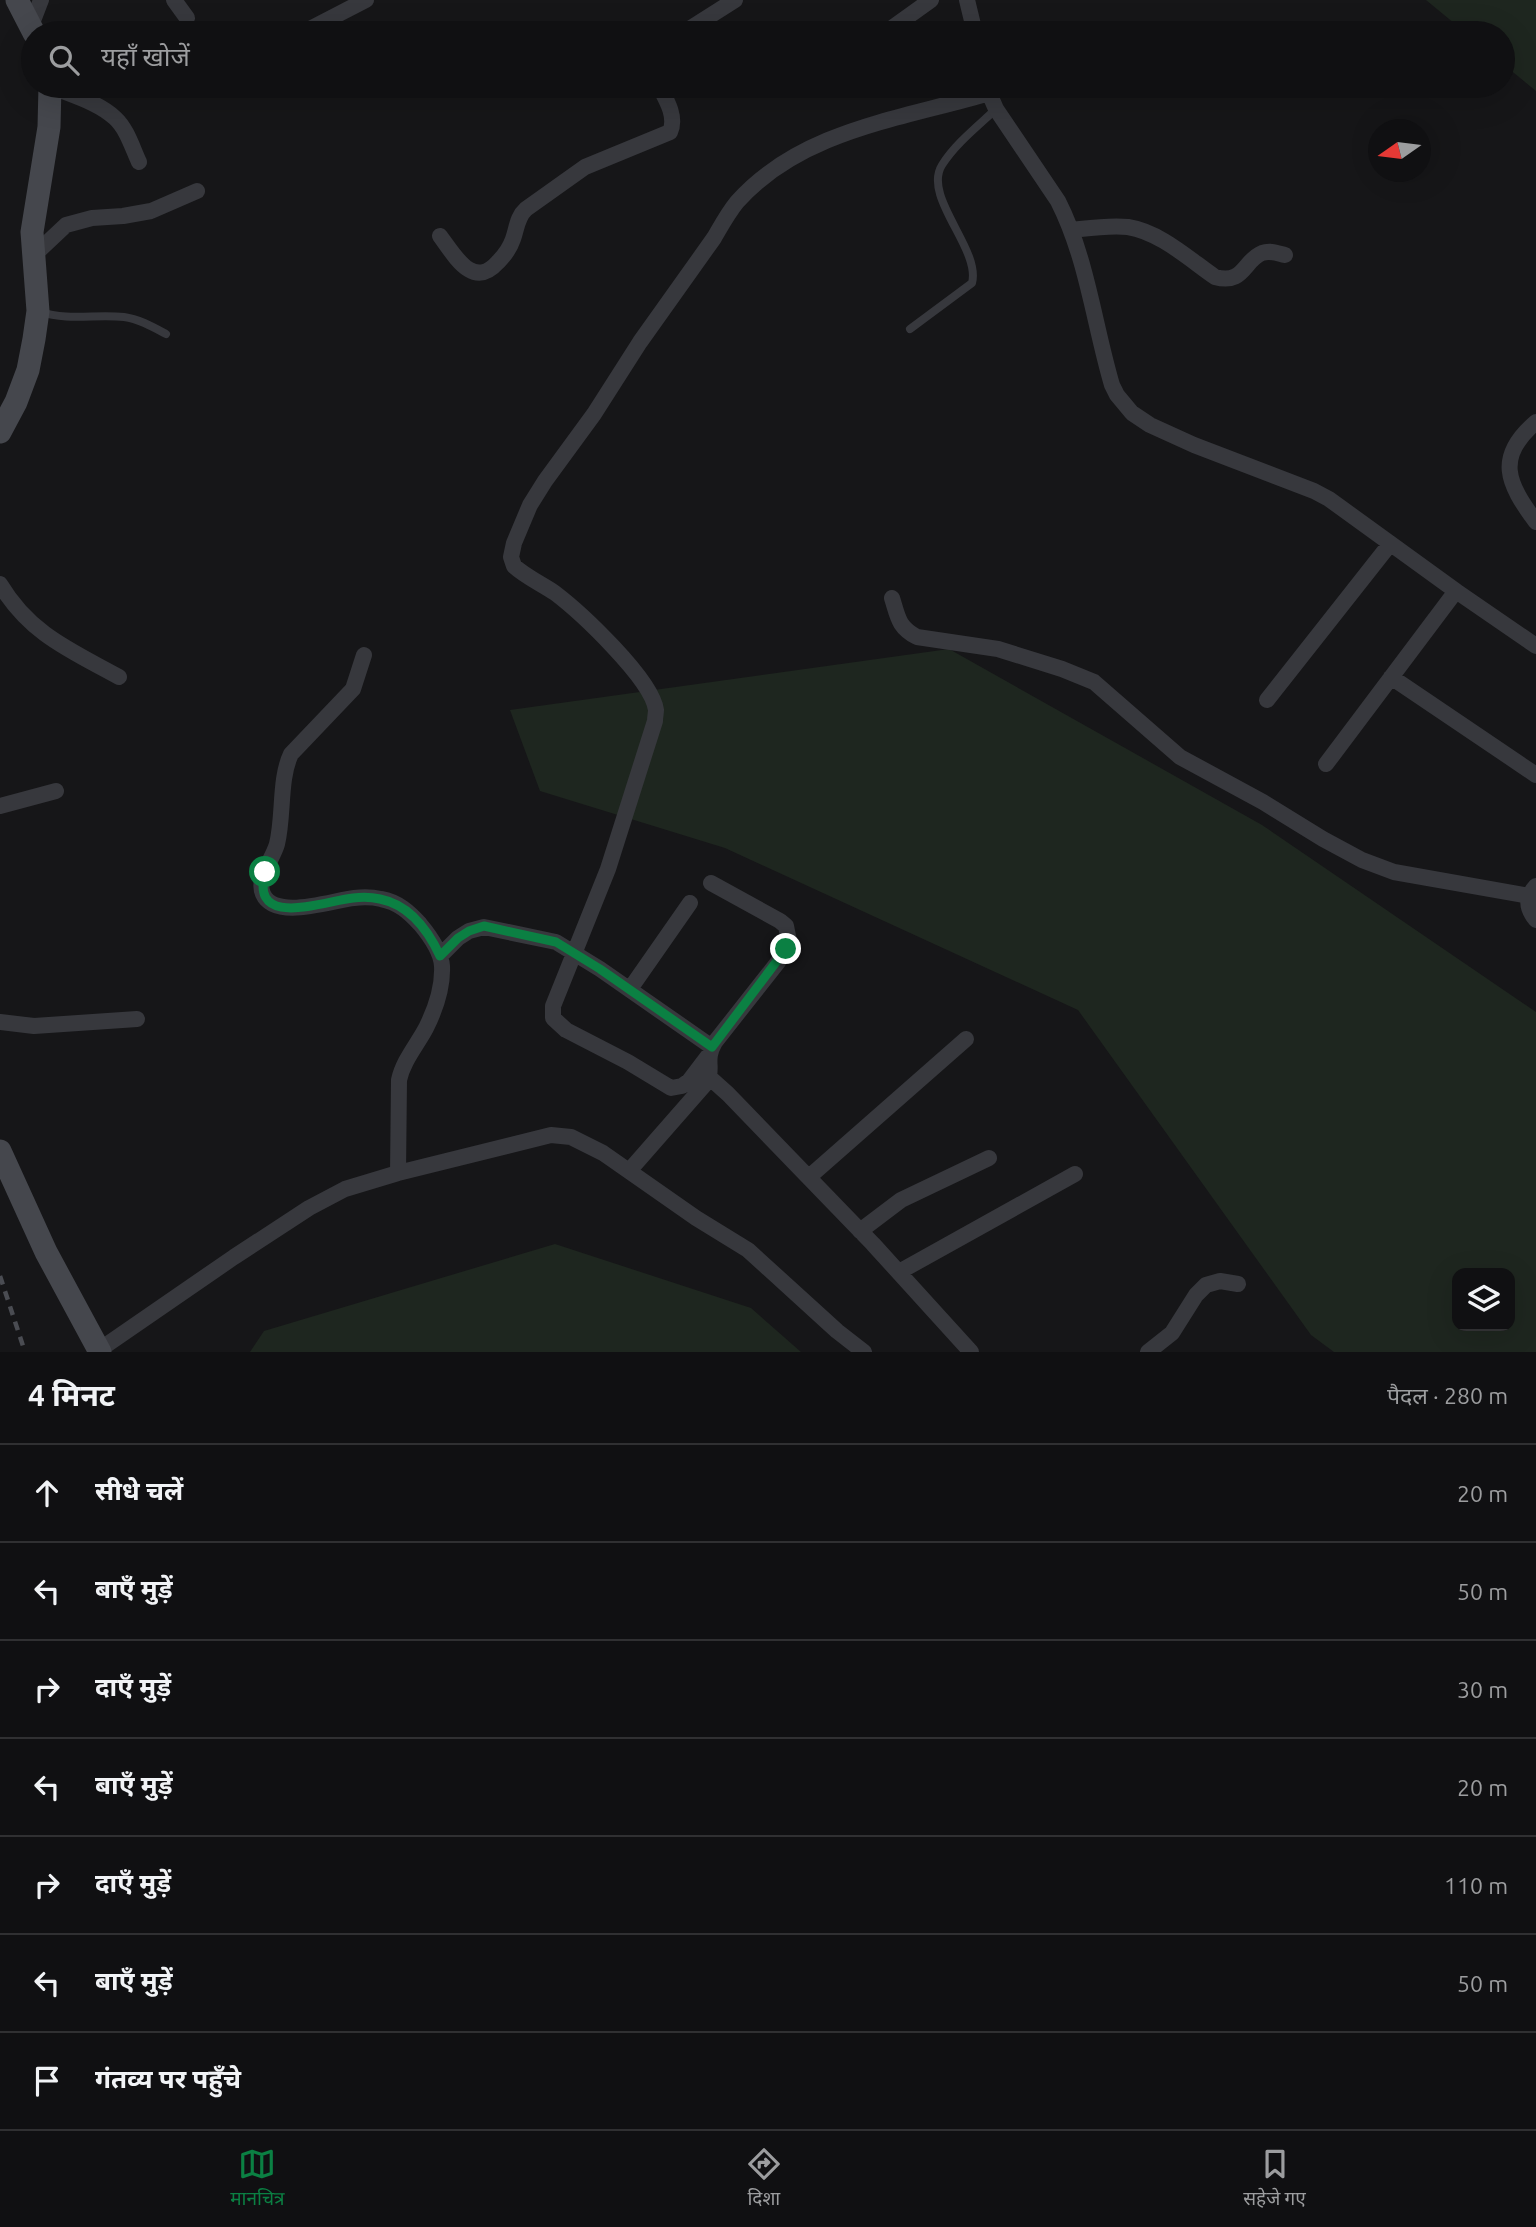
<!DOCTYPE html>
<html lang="hi">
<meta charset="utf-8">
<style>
:root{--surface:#101012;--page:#19191b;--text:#f1f3f6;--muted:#9c9d9f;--line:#303032;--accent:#0b8043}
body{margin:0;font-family:Ubuntu,"Noto Sans Devanagari",sans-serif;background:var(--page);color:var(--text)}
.controls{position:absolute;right:21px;bottom:21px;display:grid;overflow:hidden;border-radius:14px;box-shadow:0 7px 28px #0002}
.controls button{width:63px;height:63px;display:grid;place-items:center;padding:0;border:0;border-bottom:2px solid var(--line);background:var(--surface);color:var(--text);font:35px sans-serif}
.compass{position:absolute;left:1368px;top:119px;width:63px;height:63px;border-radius:50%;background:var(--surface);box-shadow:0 7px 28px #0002;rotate:256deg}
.stop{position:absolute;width:21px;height:21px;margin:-16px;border:5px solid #0b8043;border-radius:50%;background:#fff}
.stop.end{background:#0b8043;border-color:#fff;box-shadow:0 2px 7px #0008}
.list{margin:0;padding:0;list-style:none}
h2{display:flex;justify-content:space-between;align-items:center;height:91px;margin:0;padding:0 28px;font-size:30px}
h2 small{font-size:23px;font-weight:400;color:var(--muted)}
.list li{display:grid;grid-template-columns:46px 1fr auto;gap:21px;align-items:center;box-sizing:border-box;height:98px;padding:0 28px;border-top:2px solid var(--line)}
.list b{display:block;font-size:26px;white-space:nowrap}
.list em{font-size:23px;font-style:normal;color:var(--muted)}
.icon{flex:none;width:38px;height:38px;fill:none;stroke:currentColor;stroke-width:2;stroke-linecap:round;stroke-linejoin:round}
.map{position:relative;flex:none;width:1536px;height:1352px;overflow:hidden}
.search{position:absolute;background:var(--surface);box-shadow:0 7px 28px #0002;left:21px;right:21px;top:21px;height:77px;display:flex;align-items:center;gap:18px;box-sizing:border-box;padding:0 24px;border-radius:38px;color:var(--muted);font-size:26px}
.sheet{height:777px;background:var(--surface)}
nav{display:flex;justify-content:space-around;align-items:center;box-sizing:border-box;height:98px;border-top:2px solid var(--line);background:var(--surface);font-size:19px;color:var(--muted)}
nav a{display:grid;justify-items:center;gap:4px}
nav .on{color:var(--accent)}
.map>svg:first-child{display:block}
.green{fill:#1e261f;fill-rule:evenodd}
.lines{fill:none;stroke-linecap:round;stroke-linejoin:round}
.service{stroke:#37383d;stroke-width:8}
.minor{stroke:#37383d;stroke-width:16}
.secondary{stroke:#45474d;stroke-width:23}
.rail{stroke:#4a4c52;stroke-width:4.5;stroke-dasharray:9 7;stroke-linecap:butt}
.route{stroke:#0b8043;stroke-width:9}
</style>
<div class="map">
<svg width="1536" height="1352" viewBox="0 0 1536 1352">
<rect width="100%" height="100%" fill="#161618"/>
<path class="green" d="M 1426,0 L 1536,0 L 1536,91 L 1503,64 L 1503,33 L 1466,33 Z
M 949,649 L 1262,825 L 1536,1012 L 1536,1352 L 1334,1352 L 1311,1335 L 1078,1010 L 725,848 L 540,791 L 510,710 ZM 1457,1273 L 1510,1273 L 1510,1326 L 1457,1326 Z
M 555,1244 L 751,1308 L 801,1352 L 250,1352 L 264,1331 Z"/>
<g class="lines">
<path class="service" d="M 40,312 C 69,321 95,314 124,317 C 139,319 153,327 166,334
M 910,329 L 972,283 C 981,249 922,197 942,165 C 955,144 978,126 996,109"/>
<path class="minor" d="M 174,0 L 187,18
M 967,0 L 975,33
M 31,26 L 41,0
M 302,33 L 366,0
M 683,33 L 735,0
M 885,33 L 931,0
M 50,86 C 71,95 98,102 115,118 C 127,129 132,147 139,162
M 986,86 L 996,109 L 1058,201 C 1087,258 1094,324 1112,385 L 1117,395 L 1132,413 L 1150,425 L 1194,445 L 1314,491 L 1329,499 L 1456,591 L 1536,646
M 574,89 L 578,86
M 1072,230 C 1090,228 1109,225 1128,227 C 1160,232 1189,259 1215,277 C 1244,285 1243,261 1262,253 C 1270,250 1277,253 1285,255
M 440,236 C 455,256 473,290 498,262 C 504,256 510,248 513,239 C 517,228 517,217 526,209 L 585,167 L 670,132 C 677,117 666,99 659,86
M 33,256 L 66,225 L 92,218 L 123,216 L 151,211 L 197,191
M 1536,422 C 1495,457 1507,483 1536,522
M 0,584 C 30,634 70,650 119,677
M 892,598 C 898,617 898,627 917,637 L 998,649 L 1062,669 L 1094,682 L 1180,757 L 1263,802 L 1323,839 L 1362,860 L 1394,872 L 1529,896
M 364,655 L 353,689 L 291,754 C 279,779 284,816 277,844 C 273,859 256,878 263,894 C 275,921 333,900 354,898 C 363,897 372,897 381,899 C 398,902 409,912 420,924 C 430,936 441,951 442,966 C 443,987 435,1010 426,1028 C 417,1045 403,1061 399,1080 L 398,1173
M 1391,677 L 1536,775
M 1267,700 L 1390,544
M 1326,764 L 1456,591
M 0,806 L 56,791
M 1536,886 C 1526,897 1526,908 1536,920
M 440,956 L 458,938 L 469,931 L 484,927 L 556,942 L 600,969 L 712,1047
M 630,989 L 690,903
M 0,1022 L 34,1026 L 137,1019
M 708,1056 L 689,1081 L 682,1086 L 671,1088 L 628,1062 L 566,1030 L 553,1018 L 553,1006 L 608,869 L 655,721 C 655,717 656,713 656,710 C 652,679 580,612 555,593 C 542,584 526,577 514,566 L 511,557 L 514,543 L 530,505 L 545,481 L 594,414 L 640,342 L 714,238 C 721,226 728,213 737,202 C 801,130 902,119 989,93
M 709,1077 L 728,1094 L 873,1244 L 971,1352
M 629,1171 L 707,1082 C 714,1067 704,1061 715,1042 L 778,962 L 789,941 L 786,926 L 780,921 L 711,883
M 809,1177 L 966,1039
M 860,1231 L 901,1200 L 989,1158
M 899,1272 L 1075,1174
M 99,1350 L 234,1257 L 309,1208 L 345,1189 L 398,1173 L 551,1135 L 571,1137 L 603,1153 L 696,1218 L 748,1250 L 837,1331 L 864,1352
M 1148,1352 L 1172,1333 L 1196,1295 L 1206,1285 L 1220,1281 L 1238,1284"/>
<path class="secondary" d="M 17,0 L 34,33
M 0,432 L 16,402 L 28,370 L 34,339 L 38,311 L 32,232 L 49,127 L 50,86
M 0,1151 L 46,1252 L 100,1352"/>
<path class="rail" d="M 0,1276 L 25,1352"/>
</g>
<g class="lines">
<path class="route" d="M 265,872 C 250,930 324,901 353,898 C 362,897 371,897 380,899 C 410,905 428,930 440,956 L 458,938 L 469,931 L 484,926 L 556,942 L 600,969 L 712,1047 L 786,949"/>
</g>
</svg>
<div class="controls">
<button><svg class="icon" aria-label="layers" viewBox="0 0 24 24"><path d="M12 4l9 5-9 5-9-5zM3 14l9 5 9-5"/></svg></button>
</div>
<svg class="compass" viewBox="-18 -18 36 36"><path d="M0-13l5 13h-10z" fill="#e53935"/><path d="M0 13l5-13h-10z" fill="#9c9d9f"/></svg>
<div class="stop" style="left:265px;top:872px"></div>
<div class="stop end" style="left:786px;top:949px"></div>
<div class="search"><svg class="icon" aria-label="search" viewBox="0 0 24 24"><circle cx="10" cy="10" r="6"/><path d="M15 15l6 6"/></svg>यहाँ खोजें</div>
</div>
<section class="sheet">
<h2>4 मिनट<small>पैदल · 280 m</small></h2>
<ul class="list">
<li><svg class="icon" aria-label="ahead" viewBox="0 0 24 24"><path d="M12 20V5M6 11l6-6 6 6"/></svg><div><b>सीधे चलें</b></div><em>20 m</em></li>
<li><svg class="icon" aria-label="left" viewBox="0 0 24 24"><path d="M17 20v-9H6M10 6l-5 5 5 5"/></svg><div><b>बाएँ मुड़ें</b></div><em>50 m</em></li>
<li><svg class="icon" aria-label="right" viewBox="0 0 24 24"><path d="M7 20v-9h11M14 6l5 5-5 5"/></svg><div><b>दाएँ मुड़ें</b></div><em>30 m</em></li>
<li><svg class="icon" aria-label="left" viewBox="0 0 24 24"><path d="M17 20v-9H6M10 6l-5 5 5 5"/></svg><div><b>बाएँ मुड़ें</b></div><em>20 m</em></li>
<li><svg class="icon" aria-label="right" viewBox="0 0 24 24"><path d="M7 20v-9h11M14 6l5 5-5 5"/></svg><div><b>दाएँ मुड़ें</b></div><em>110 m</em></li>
<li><svg class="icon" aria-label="left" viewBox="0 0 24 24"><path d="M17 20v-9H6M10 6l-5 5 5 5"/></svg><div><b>बाएँ मुड़ें</b></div><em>50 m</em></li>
<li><svg class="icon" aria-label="arrive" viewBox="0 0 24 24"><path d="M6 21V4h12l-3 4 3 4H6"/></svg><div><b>गंतव्य पर पहुँचे</b></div></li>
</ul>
</section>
<nav>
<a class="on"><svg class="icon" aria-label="map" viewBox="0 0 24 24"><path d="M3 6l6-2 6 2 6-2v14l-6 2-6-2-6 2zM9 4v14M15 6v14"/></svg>मानचित्र</a>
<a><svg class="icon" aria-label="directions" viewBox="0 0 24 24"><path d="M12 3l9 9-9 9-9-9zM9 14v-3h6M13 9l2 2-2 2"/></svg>दिशा</a>
<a><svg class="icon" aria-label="saved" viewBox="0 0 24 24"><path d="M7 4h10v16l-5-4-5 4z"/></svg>सहेजे गए</a>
</nav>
